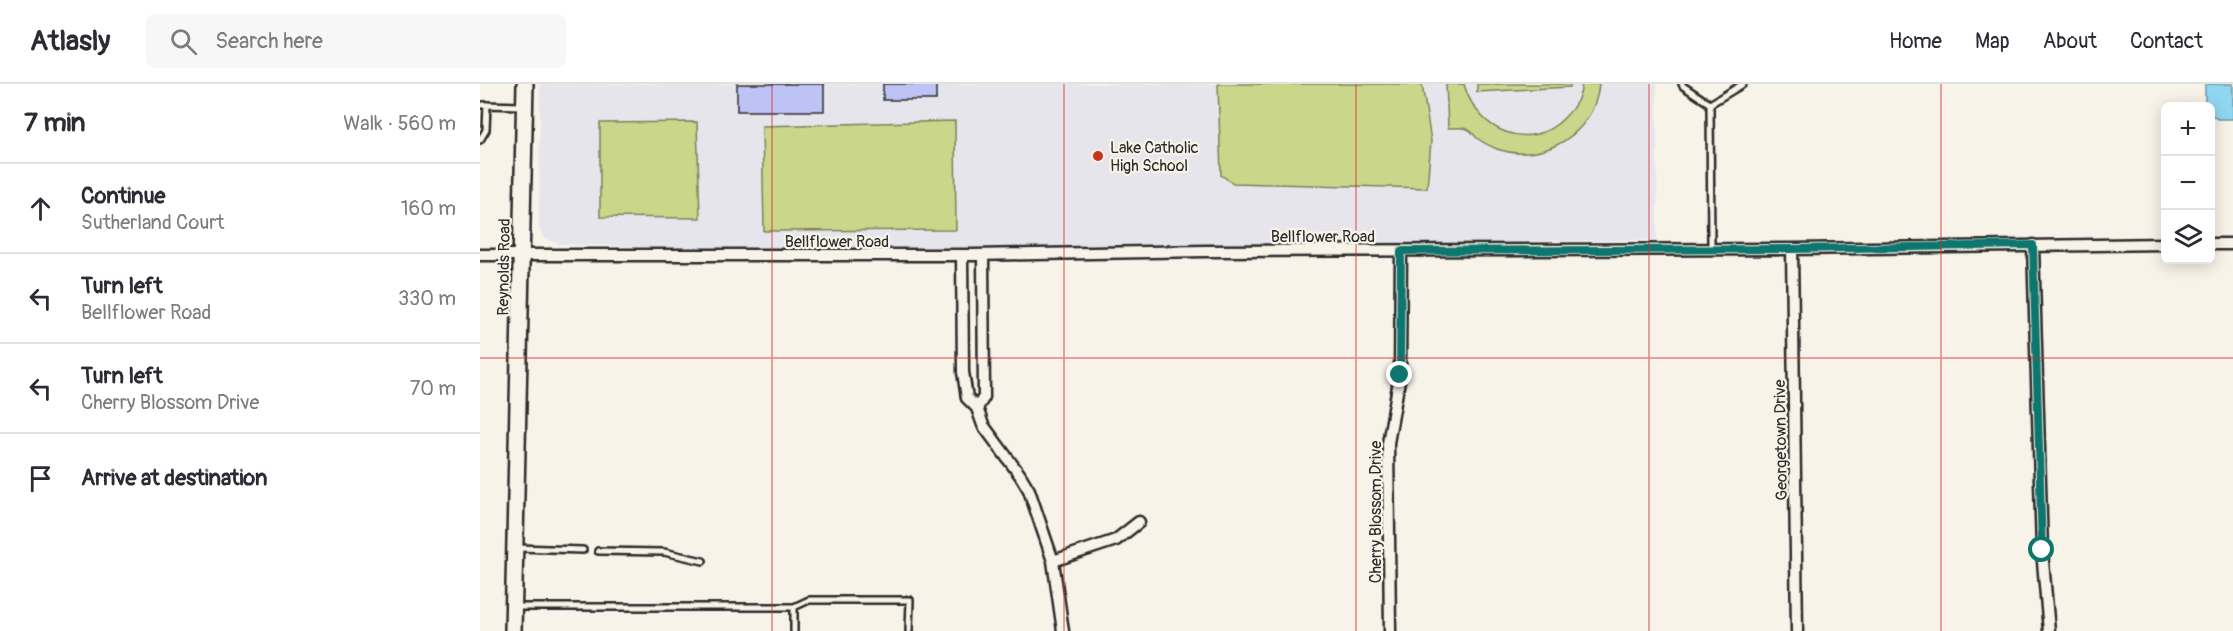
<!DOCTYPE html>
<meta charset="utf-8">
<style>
:root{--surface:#fff;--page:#f7f7f7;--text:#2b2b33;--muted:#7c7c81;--line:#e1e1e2}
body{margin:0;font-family:Pangolin,sans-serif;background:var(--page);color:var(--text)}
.controls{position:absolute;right:18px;top:18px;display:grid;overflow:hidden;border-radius:9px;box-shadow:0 3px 15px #0003}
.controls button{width:54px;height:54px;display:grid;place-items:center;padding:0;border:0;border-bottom:2px solid var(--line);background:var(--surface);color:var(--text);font:30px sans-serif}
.stop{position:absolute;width:18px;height:18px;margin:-14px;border:4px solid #0f766e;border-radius:50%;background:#fff}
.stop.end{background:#0f766e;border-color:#fff;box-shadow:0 2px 6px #0008}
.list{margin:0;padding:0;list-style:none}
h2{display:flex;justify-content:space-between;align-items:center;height:78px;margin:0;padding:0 24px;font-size:26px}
h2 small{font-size:20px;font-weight:400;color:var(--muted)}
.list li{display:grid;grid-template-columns:39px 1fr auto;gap:18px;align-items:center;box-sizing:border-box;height:90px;padding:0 24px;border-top:2px solid var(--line)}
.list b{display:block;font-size:22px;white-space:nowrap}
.list p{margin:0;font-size:20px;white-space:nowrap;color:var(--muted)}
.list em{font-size:20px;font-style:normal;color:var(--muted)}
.icon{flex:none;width:33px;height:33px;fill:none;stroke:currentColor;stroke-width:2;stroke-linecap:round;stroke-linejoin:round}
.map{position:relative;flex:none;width:1753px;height:547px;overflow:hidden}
header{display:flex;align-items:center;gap:36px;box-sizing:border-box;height:84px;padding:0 30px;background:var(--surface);border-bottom:2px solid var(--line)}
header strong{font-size:28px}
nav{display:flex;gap:33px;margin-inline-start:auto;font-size:21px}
.search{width:420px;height:54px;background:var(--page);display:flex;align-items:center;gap:15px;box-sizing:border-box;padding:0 21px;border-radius:9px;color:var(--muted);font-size:22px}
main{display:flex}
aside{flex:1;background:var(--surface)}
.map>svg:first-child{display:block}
.built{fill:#e6e5ec}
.green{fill:#cad689;stroke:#7a805a;stroke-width:1.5}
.water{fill:#90d6f1;stroke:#6892a2;stroke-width:1.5}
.building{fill:#bdc3f5;stroke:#2b2b2b;stroke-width:1.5}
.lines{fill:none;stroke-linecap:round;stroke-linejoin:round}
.lane-casing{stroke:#2b2b2b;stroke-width:10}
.street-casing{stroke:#2b2b2b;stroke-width:15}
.secondary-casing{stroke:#2b2b2b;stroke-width:20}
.lane{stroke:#f7f3e8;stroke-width:5}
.street{stroke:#f7f3e8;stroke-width:10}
.secondary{stroke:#f7f3e8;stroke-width:15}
.route{stroke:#0f766e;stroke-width:8}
.grid{fill:none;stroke:#d62828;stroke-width:1.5;stroke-opacity:0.55}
.poi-dot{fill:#c8321e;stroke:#f7f3e8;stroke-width:2}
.labels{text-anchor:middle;stroke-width:4.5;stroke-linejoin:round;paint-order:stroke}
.poi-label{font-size:16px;fill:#2b2b2b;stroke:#f7f3e8;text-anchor:start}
.street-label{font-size:16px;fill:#2b2b2b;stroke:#f7f3e8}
</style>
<header>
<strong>Atlasly</strong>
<div class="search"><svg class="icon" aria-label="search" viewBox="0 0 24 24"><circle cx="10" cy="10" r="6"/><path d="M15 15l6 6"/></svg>Search here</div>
<nav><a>Home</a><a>Map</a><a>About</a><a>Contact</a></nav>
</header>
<main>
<aside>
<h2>7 min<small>Walk · 560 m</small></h2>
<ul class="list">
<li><svg class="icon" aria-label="ahead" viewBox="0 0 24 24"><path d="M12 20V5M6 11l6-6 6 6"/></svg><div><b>Continue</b><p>Sutherland Court</p></div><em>160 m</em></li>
<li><svg class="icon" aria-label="left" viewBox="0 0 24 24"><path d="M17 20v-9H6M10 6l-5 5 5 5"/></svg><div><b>Turn left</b><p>Bellflower Road</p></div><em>330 m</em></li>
<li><svg class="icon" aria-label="left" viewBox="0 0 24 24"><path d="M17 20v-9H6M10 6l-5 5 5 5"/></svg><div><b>Turn left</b><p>Cherry Blossom Drive</p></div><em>70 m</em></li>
<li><svg class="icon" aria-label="arrive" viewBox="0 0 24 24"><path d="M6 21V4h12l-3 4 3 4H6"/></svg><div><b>Arrive at destination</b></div></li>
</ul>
</aside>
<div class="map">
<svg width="1753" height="547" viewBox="0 0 1753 547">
<rect width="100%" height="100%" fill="#f7f3e8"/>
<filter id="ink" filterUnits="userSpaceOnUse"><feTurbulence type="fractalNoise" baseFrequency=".0167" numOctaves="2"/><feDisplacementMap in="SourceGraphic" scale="12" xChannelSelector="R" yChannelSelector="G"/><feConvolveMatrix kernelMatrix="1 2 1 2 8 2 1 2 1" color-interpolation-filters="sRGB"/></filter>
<g filter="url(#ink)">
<path class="built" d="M 60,0 L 1177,0 L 1177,156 L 694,162 L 317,164 L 173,163 L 80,160 L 64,154 L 59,144 Z"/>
<path class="green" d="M 738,0 L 942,0 L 951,57 L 947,104 L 753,99 L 741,91 Z
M 966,0 L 984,0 C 996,46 1049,71 1085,33 C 1094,24 1101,13 1102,0 L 1119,0 C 1115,49 1064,81 1017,65 C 1010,62 1003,59 997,54 C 994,51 991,46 987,45 C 982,43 973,44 968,44 Z
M 997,0 L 1090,0 L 1090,3 L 997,8 Z
M 475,37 L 476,146 L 284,147 L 282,42 Z
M 217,38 L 220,134 L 120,133 L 120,39 Z"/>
<path class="water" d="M 1725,0 L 1753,0 L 1753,35 L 1737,35 L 1731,30 L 1730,22 L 1725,22 Z"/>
<path class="building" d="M 257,0 L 344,0 L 344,27 L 257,27 Z
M 403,0 L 456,0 L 456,16 L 403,16 Z"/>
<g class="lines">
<defs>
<path id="lane" d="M 1202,0 L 1203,2 L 1230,20
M 1230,20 L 1231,164
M 1230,20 L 1263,0
M 0,21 L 43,22
M 0,56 L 6,46 L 7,21
M 37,464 L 103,466
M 118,467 L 184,468 L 223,477
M 34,523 L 314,523 L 314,547
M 314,523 L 329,516 L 430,516 L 429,547"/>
<path id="street" d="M 1730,160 L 1753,160
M 1553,161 L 1562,466 L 1569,547
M 1312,165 L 1317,547
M 0,171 L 493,171 L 725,167 L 1312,165 L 1686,160
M 482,171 L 483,288 L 487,314 L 497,324 L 504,313 L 503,171
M 497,324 L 503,341 L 540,391 L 549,406 L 573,477 L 583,547
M 573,477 L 636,456 L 659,438
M 910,547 L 908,359 L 920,291 L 921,167"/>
<path id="secondary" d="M 33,547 L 45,0"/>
</defs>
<use href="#lane" class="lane-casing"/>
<use href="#street" class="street-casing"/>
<use href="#secondary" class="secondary-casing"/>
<use href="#lane" class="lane"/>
<use href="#street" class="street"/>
<use href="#secondary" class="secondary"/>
</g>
</g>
<g class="lines" filter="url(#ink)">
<path class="route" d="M 920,291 L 921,167 L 1312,165 L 1553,161 L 1562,466"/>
</g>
<path class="grid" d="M 292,0 L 292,547M 584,0 L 584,547M 876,0 L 876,547M 1169,0 L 1169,547M 1461,0 L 1461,547M 0,274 L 1753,274"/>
<circle class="poi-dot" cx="618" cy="72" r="6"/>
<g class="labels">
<g class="poi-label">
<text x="630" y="69">Lake Catholic<tspan x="630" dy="18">High School</tspan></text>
</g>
<g class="street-label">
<text x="843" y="158">Bellflower Road</text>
<text x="357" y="163">Bellflower Road</text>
<text transform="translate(23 183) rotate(-89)" y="6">Reynolds Road</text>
<text transform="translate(1300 356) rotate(-91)" y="6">Georgetown Drive</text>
<text transform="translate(895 428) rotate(-90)" y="6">Cherry Blossom Drive</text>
</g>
</g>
</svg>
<div class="controls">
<button>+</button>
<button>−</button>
<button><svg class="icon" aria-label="layers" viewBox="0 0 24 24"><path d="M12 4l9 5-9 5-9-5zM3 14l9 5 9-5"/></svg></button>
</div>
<div class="stop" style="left:1562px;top:466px"></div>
<div class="stop end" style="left:920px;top:291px"></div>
</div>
</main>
